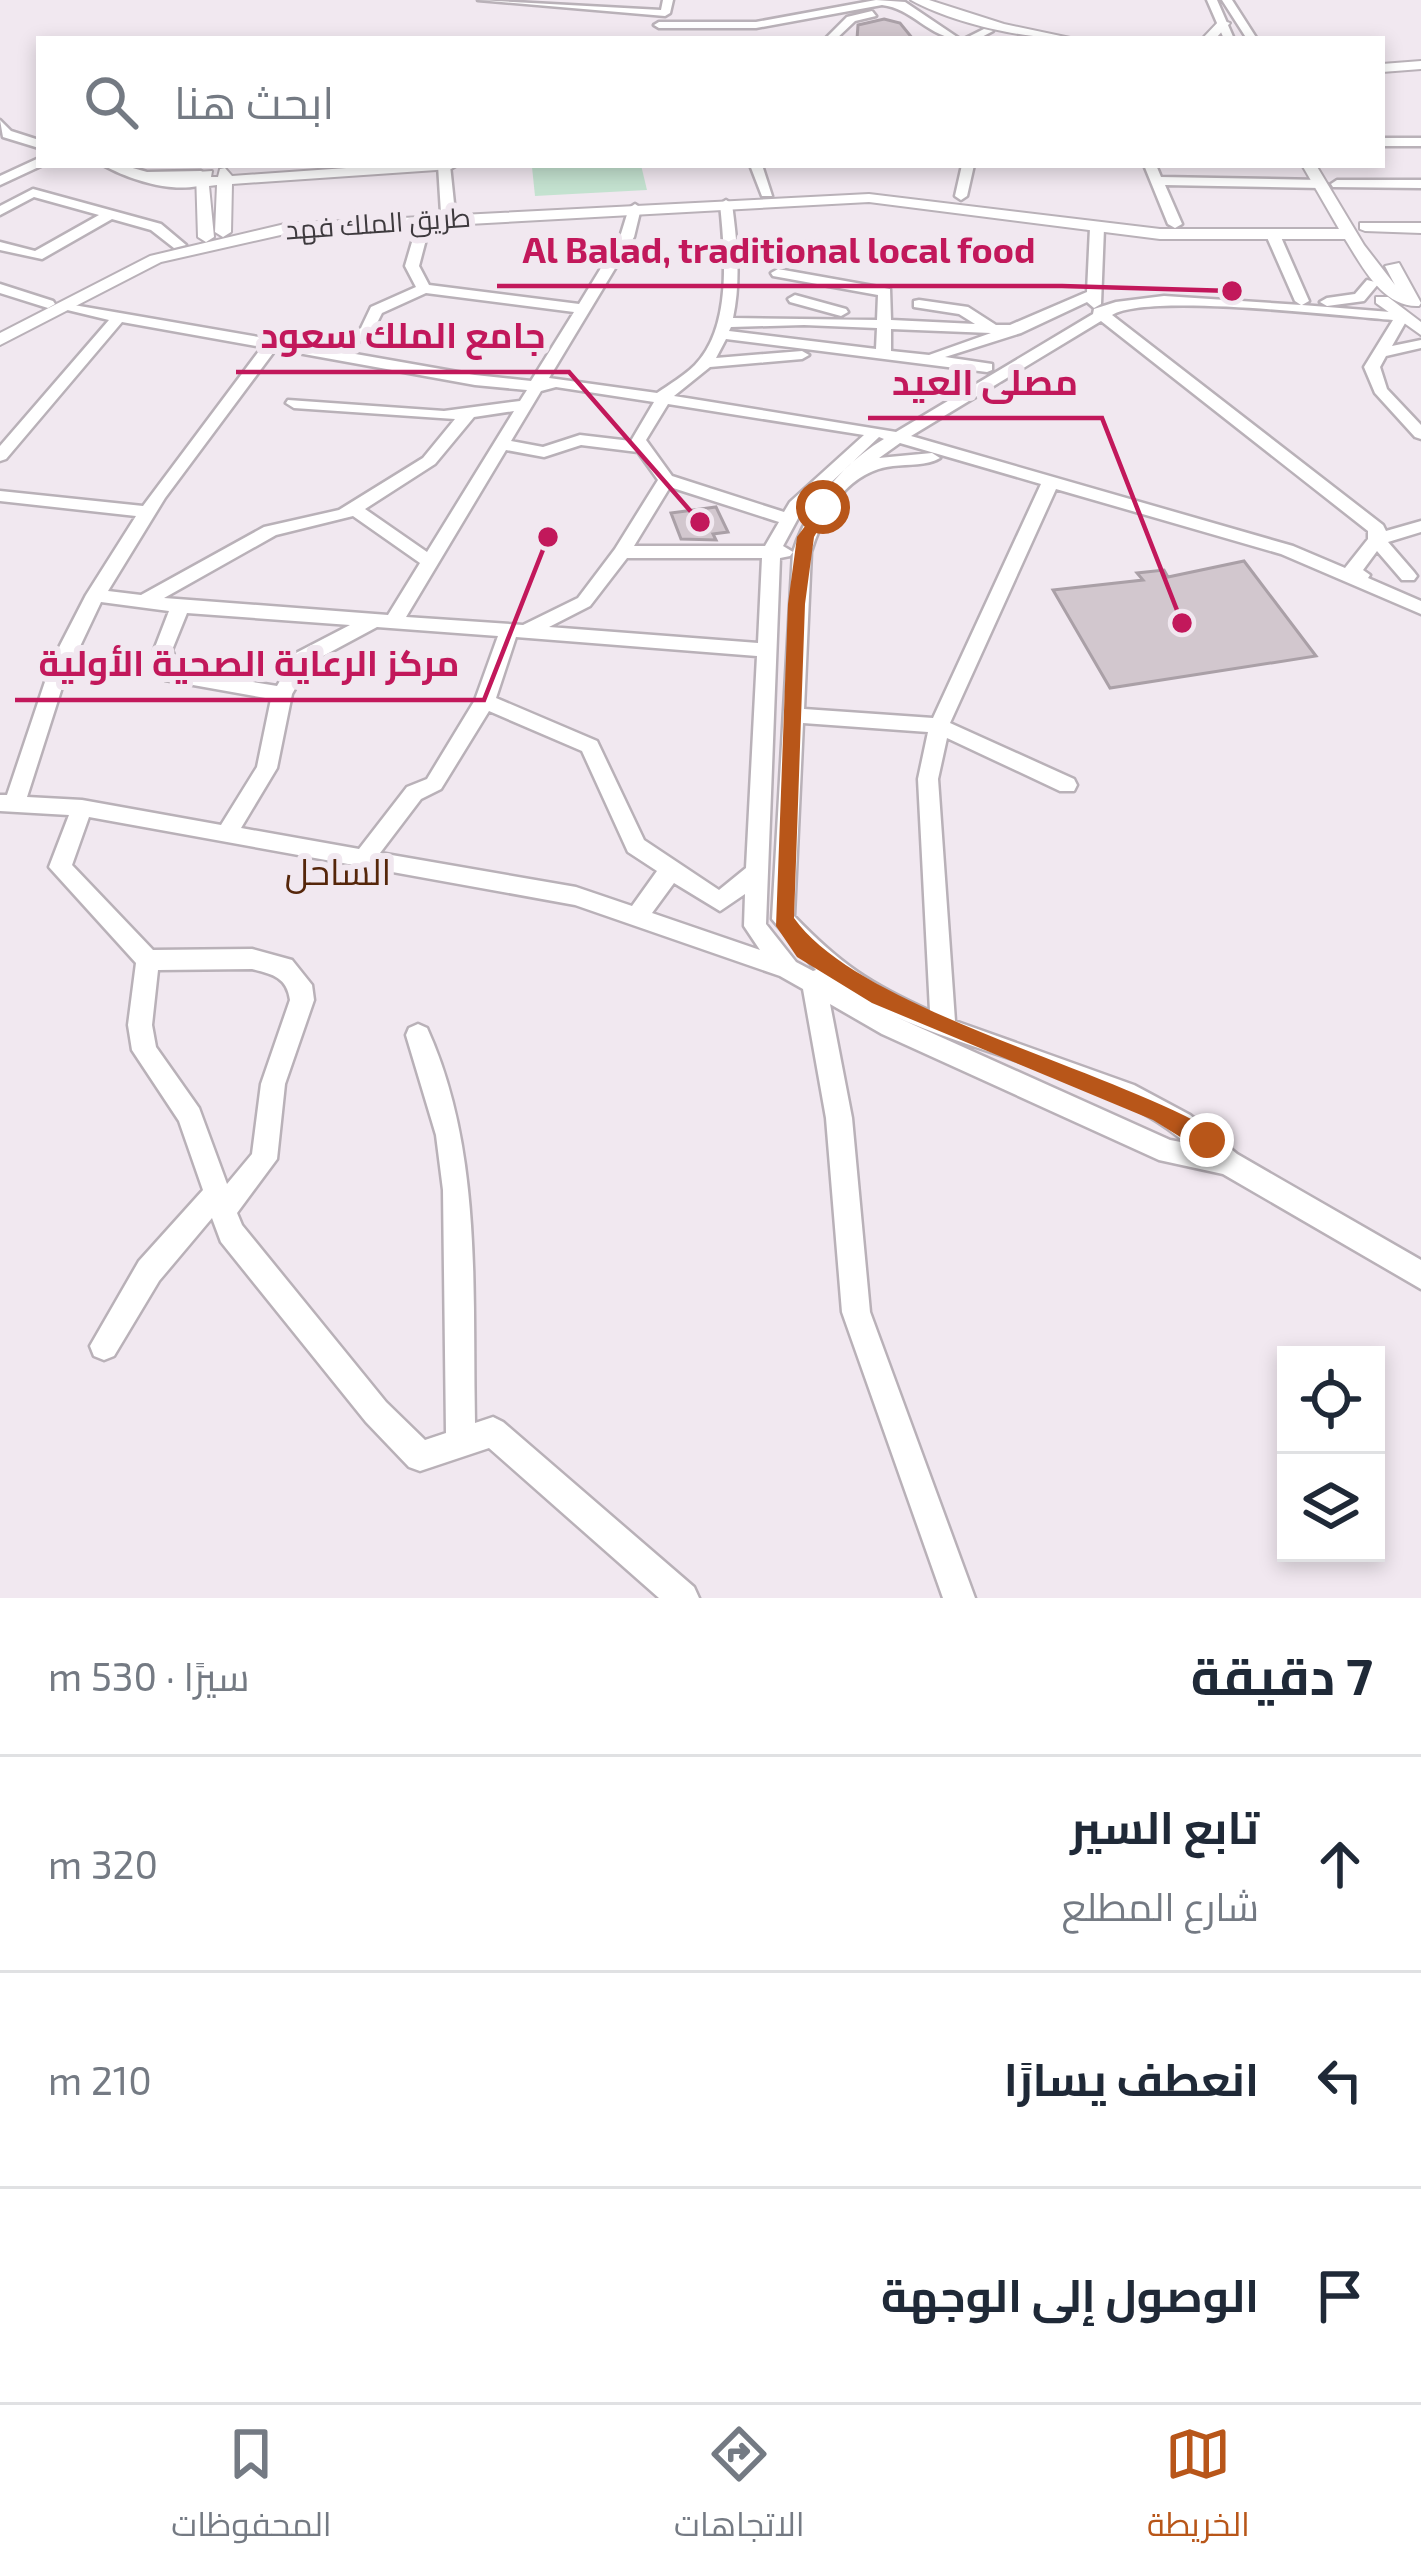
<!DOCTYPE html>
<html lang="ar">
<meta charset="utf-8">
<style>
:root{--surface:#fff;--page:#f2f2f3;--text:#1f2937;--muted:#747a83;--line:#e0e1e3;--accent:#b85619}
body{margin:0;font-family:"Exo 2",Cairo,sans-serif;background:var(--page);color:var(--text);direction:rtl}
.controls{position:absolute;right:36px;bottom:36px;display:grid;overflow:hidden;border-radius:0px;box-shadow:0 6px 18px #0003}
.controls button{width:108px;height:108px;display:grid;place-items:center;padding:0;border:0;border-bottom:3px solid var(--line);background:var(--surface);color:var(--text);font:60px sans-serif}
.stop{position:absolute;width:36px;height:36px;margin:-27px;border:9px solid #b85619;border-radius:50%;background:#fff}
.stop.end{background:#b85619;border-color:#fff;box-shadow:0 3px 12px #0008}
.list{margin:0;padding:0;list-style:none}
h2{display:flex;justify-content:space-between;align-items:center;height:156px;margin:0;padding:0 48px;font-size:51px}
h2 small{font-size:39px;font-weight:400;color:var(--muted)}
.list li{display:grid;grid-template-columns:78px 1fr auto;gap:36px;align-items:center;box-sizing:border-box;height:216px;padding:0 48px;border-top:3px solid var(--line)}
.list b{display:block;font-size:45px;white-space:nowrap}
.list p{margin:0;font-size:39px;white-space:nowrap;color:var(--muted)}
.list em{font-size:39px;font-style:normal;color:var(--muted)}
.icon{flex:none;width:66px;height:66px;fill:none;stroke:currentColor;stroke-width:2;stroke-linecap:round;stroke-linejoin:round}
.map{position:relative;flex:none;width:1421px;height:1598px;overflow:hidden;direction:ltr}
.search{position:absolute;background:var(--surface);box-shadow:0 6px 18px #0003;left:36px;right:36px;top:36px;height:132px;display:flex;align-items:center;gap:30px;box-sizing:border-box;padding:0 42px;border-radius:0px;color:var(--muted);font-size:45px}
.sheet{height:804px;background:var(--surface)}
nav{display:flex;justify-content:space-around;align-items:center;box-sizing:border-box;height:168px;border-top:3px solid var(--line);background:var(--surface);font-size:33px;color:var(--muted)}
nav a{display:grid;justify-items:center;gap:6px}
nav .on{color:var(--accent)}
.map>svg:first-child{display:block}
.green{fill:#c4e2d0}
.building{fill:#d2c7ce;stroke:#aaa0a7;stroke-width:3}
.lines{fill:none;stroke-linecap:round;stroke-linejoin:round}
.minor-casing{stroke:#b9b1b8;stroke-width:5}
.major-casing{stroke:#b9b1b8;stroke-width:4}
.minor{fill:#fff;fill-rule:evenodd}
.major{fill:#fff;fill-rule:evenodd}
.route{fill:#b85619}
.labels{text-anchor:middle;stroke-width:12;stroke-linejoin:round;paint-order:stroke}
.far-street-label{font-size:27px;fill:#3e3a3e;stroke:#f1e8f0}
.neighbourhood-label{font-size:36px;fill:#55260a;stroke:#f1e8f0}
.leader{fill:none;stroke:#c2185b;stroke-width:4.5}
.callout-dot{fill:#c2185b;stroke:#f1e8f0;stroke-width:4.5}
.callout-label{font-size:36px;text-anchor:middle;font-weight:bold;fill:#c2185b;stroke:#f1e8f0;stroke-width:12;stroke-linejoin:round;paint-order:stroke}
</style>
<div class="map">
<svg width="1421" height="1598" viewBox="0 0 1421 1598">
<rect width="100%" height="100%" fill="#f1e8f0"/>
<path class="green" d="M 641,165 L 647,190 L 535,196 L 532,167 Z"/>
<path class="building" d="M 884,19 L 900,23 L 913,39 L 857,39 L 858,25 Z
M 716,507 L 728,532 L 713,534 L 716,540 L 681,539 L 671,513 Z
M 1244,561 L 1316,656 L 1110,688 L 1053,590 L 1143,580 L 1137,573 L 1164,570 L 1168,577 Z"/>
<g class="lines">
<defs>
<path id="minor" d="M 478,0 L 661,10 L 663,0 L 673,0 L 670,13 L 665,16 Z
M 876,0 L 905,2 L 960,39 C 931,39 912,8 882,5 L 756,28 L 659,28 L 654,25 L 659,22 L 756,22 Z
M 1207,0 L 1217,0 L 1234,39 L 1224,39 Z
M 1222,0 L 1232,0 L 1257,39 L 1247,39 Z
M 872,11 L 876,16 L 855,21 L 836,39 L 825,39 L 847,17 Z
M 984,29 L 993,31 L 978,39 L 964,39 Z
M 0,120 L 11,131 L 39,140 L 39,148 L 3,137 Z
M 1382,138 L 1421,138 L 1421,146 L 1382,146 Z
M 39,158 L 39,165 L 43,165 L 0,185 L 0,176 Z
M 103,165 L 122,165 L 147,172 L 201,171 L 207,175 L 203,178 L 211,182 C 180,196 132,181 103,165 Z
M 438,165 L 450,165 L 455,213 L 448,217 L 441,213 Z
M 750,165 L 762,165 L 772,196 L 762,196 Z
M 962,165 L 974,165 L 967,196 L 961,200 L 955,196 Z
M 1144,165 L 1156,165 L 1161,177 L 1321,180 L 1327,184 L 1321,188 L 1165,185 L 1182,224 L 1175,228 L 1168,224 Z
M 1337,180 L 1421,180 L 1421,188 L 1333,187 L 1331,184 Z
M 33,189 L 161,224 L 186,245 L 174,248 L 151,230 L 112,219 L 42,259 L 0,250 L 0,242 L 35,251 L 99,215 L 34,197 L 0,215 L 0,206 Z
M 726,200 L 732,204 C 737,242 741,280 733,318 L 877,320 L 878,295 L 773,276 L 771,273 L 778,269 L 890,289 L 891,320 L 975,324 L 959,314 L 914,307 L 914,301 L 919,300 L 968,307 L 996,325 L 1010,325 L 1087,292 L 1090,228 L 1097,224 L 1104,228 L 1101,304 L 1094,308 L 1087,302 L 1021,333 L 945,357 L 992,364 L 992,370 L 987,372 L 726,339 L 716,358 L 802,351 L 809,355 L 802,359 L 710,367 L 674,396 L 896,432 L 1093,314 L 1094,309 L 1116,302 L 1164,296 L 1301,305 L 1295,301 L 1266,235 L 1273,231 L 1280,235 L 1309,301 L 1302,305 L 1403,313 L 1408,318 L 1392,346 L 1421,340 L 1421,348 L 1386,356 L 1380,367 L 1387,389 L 1421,425 L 1421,439 L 1415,437 L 1375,393 L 1364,367 L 1393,320 C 1340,316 1148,293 1112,315 L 1383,525 L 1386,531 L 1421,521 L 1421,532 L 1388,542 L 1414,572 L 1417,576 L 1414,580 L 1402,580 L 1377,551 L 1363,570 L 1370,575 L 1368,578 L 1421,601 L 1421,614 L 1281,554 L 1056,489 L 950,723 L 1074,779 L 1077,785 L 1074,791 L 1060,791 L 947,738 L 938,779 L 955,1021 L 1134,1085 L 1190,1115 L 1237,1154 L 1421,1260 L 1421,1289 L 1223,1174 L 1159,1160 L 882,1034 L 830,1004 L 852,1118 L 870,1312 L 975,1598 L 943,1598 L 842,1312 L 826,1118 L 803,989 L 780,976 L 575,905 L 89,817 L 72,865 L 153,950 L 252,949 L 292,960 L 312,985 L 314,1000 L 285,1084 L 277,1159 L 237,1213 L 242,1225 L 386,1402 L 425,1440 L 446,1433 L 443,1190 L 436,1135 L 406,1035 L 409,1028 L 418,1024 L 427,1028 C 483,1151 472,1291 475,1423 L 493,1417 L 503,1422 L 694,1587 L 699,1598 L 659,1598 L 489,1448 L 420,1471 L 409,1467 L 366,1422 L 221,1242 L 212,1218 L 159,1281 L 114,1356 L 104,1360 L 94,1356 L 90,1346 L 139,1261 L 203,1190 L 179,1121 L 132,1050 L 128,1025 L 136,963 L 49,867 L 69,815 L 0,811 L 0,795 L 7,795 L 52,661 L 86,595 L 136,516 L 0,501 L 0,491 L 143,506 L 262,347 L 122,322 L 6,459 L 0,461 L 0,446 L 109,320 L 55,307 L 62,303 L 328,349 L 361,328 L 371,307 L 416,287 L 405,266 L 417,225 L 429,228 L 419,266 L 429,285 L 579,304 L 620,237 L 629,208 L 635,204 L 641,208 L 634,237 L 549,378 L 657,393 C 670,384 684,376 695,365 C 732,327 725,254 720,204 ZM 426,293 L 574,312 L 531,381 L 475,375 L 344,352 L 372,333 L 382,313 ZM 1101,321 L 1368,531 L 1368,539 L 1345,568 L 1293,546 L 911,436 ZM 804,325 L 877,328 L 876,349 L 729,331 L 731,327 ZM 891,329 L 991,333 L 929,355 L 891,351 ZM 276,349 L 475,385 L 527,390 L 520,401 L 444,411 L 288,400 L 286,403 L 294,408 L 455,419 L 423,458 L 339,510 L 264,527 L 141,595 L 108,591 L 165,498 ZM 556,387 L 654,402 L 631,441 L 580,435 L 543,447 L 511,441 L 541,391 ZM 668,404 L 864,435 L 790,502 L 784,512 L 672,476 L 646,440 ZM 514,411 L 427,552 L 365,509 L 435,464 L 474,417 ZM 879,437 L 884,439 C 843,463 807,507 793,552 L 772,919 L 816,970 L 813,971 L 796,962 L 766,924 L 780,558 L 790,556 L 793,552 L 783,546 L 803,509 ZM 900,443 L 1041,484 L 933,718 L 804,709 L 811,552 C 823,512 849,471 893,466 C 909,464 927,466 940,458 L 932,453 L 879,458 ZM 581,445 L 638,452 L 658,480 L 615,549 L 578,598 L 523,625 L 406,617 L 506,450 L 544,457 ZM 670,487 L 779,522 L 765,546 L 634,546 ZM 353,516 L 420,563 L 388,615 L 164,598 L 276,535 ZM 627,558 L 762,558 L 758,643 L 549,627 L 590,606 ZM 101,602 L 169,611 L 154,650 L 165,680 L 271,699 L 257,767 L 221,825 L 82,800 L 27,797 L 65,678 ZM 187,613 L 350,625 L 296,653 L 277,686 L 180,670 L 172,650 ZM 377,627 L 498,636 L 475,700 L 427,779 L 407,787 L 359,849 L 241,828 L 277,768 L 292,694 L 310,663 ZM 516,637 L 757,656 L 746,868 L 719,890 L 644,840 L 597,741 L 496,698 ZM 489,711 L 582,751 L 628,852 L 657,871 L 632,906 L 576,887 L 380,853 L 421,799 L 441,789 ZM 803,723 L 928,732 L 918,779 L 930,1011 C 870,984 840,964 794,916 ZM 674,883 L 720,911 L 745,894 L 744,926 L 760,950 L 652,913 ZM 252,969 C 272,974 287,977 290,1000 L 261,1084 L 252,1154 L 227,1184 L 199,1108 L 156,1047 L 152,1025 L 158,970 ZM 894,1016 C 986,1058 1109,1077 1186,1143 L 1170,1140 Z
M 1367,280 L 1379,283 L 1364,301 L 1327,306 L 1320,302 L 1327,298 L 1355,294 Z
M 0,284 L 53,301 L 55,304 L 48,308 L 0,293 Z
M 795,295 L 846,309 L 848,312 L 841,316 L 790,302 L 788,299 Z"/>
<path id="major" d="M 911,0 L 929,0 L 1004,24 L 1075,39 C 1025,39 955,24 911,0 Z
M 1220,20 L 1230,23 L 1215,39 L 1202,39 Z
M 1421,61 L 1421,69 L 1382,72 L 1382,64 Z
M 389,165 L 458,165 L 451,169 L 232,184 L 231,232 L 223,237 L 215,232 L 217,185 L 209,186 L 214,237 L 206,242 L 198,237 L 196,172 L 212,171 L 211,177 L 218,177 L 220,169 L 225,168 L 232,176 Z
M 1302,165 L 1316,165 L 1364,245 L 1395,285 L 1385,266 L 1399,263 L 1421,303 L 1419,306 C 1383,308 1362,266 1345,239 L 1160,239 L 869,202 L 285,234 L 161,262 L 0,345 L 0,333 L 150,256 L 285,224 L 869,194 L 1160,229 L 1339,229 Z
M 1360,223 L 1421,223 L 1421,233 L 1365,231 L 1360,229 Z
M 1376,297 L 1388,297 L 1421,322 L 1421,335 L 1376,303 Z"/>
</defs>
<use href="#minor" class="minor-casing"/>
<use href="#major" class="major-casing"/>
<use href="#minor" class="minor"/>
<use href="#major" class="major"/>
</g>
<path class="route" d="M 823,502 L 831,507 L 814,537 L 805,604 L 794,918 C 858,1009 1108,1068 1215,1132 L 1215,1148 L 1198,1148 L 1153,1120 L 872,1003 L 797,957 L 776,926 L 788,604 L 797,537 Z"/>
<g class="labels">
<g class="far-street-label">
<text transform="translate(378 224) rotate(-4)" y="9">طريق الملك فهد</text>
</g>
<g class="neighbourhood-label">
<text x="338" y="885">الساحل</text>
</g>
</g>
<path class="leader" d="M1232 291L1062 286H497M700 522L569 372H236M1182 623L1102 418H868M548 537L484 700H15"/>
<g class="callout-dot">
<circle cx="1232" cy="291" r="12"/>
<circle cx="700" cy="522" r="12"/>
<circle cx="1182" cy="623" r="12"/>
<circle cx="548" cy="537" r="12"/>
</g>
<g class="callout-label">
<text x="779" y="263">Al Balad, traditional local food</text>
<text x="403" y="348">جامع الملك سعود</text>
<text x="985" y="395">مصلى العيد</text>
<text x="249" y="676">مركز الرعاية الصحية الأولية</text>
</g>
</svg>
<div class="controls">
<button><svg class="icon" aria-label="locate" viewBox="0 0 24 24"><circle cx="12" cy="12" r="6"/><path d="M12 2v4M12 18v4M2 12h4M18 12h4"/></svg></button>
<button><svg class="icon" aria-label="layers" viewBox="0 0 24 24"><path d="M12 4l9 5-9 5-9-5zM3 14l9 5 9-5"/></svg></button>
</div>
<div class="stop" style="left:823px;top:507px"></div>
<div class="stop end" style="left:1207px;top:1140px"></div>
<div class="search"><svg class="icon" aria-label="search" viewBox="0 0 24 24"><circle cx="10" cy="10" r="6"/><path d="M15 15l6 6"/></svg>ابحث هنا</div>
</div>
<section class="sheet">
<h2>7 دقيقة<small>سيرًا · 530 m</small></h2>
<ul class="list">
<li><svg class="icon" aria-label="ahead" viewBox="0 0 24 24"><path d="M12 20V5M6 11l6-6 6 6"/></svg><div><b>تابع السير</b><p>شارع المطلع</p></div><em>320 m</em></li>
<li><svg class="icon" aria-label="left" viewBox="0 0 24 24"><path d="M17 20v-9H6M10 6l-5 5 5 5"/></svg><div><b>انعطف يسارًا</b></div><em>210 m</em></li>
<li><svg class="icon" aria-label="arrive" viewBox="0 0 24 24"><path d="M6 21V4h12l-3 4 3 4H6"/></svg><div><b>الوصول إلى الوجهة</b></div></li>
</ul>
</section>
<nav>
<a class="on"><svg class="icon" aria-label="map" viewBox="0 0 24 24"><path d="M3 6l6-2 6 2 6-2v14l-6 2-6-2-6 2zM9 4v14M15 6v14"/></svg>الخريطة</a>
<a><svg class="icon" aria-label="directions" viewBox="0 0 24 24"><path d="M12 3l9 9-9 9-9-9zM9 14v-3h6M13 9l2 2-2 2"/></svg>الاتجاهات</a>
<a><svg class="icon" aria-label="saved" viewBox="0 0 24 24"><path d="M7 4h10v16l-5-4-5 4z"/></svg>المحفوظات</a>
</nav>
